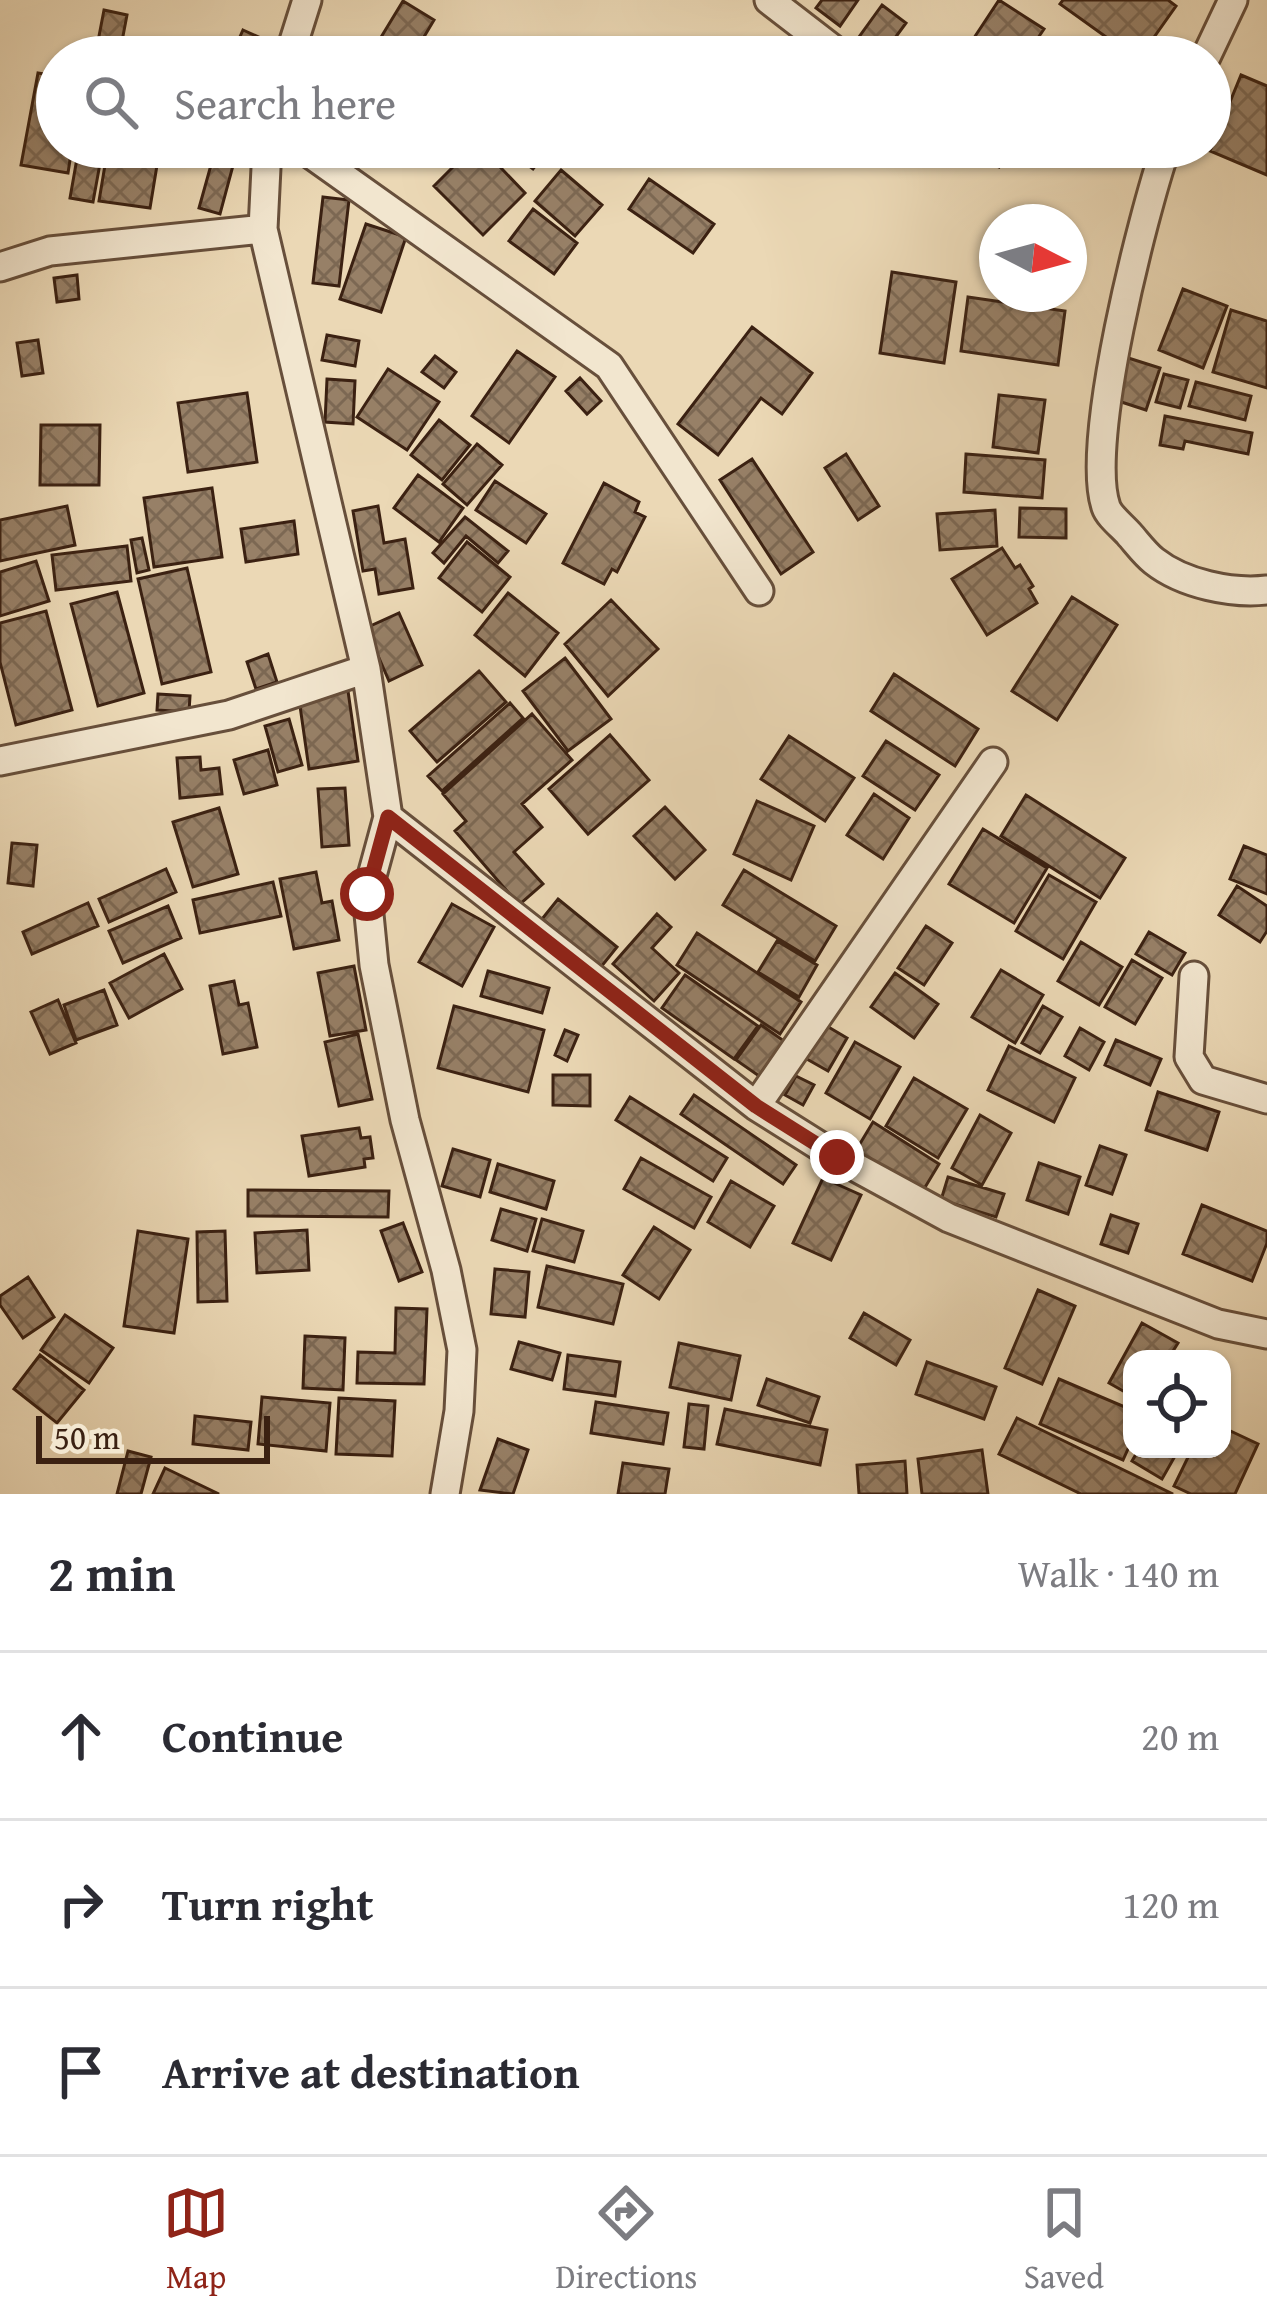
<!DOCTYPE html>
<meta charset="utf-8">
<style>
:root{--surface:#fff;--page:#f2f2f3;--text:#2b2b33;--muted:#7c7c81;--line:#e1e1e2;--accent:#8f2418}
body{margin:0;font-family:"Gentium Book Plus",serif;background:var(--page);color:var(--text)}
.controls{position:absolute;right:36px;bottom:36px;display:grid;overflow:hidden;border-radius:24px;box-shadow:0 3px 9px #0004}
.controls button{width:108px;height:108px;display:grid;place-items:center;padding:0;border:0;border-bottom:3px solid var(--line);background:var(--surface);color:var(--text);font:60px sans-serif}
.compass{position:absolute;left:979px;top:204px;width:108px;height:108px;border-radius:50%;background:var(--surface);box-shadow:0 3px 9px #0004;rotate:96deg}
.scale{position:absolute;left:36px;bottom:30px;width:234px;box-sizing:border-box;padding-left:12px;border:6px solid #3b2112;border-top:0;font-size:33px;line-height:42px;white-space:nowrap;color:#3b2112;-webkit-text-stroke:9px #f2e6cf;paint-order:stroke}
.stop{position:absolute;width:36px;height:36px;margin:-27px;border:9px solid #8f2418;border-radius:50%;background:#fff}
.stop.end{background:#8f2418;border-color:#fff;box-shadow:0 3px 12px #0008}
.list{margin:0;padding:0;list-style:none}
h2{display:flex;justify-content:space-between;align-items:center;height:156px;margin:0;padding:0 48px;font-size:51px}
h2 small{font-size:39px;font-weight:400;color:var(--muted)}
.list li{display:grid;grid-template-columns:78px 1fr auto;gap:36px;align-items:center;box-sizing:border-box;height:168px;padding:0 48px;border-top:3px solid var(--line)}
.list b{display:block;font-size:45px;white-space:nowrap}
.list em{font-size:39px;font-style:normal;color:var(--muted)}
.icon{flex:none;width:66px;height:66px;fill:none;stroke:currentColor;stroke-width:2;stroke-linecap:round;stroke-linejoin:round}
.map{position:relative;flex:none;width:1267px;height:1494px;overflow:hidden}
.search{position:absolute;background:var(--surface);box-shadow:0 3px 9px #0004;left:36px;right:36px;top:36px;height:132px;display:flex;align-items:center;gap:30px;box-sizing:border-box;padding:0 42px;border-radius:66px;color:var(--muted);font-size:45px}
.sheet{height:660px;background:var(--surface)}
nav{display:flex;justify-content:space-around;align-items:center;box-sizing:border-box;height:168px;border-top:3px solid var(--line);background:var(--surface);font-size:33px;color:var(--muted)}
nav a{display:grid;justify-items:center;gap:6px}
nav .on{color:var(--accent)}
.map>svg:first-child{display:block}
.building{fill:url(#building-cross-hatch);stroke:#3b2112;stroke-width:3}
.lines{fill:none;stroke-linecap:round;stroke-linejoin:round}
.minor-casing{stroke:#674f3b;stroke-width:33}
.minor{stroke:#f2e6cf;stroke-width:27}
.route{stroke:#8f2418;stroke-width:15}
</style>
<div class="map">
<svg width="1267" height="1494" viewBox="0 0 1267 1494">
<defs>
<pattern id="building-cross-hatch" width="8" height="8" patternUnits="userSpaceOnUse" patternTransform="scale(3)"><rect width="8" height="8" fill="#978067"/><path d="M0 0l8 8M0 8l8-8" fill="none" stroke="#7c6853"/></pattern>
</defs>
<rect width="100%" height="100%" fill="#ebd8b5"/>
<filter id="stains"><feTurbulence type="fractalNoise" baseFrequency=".00167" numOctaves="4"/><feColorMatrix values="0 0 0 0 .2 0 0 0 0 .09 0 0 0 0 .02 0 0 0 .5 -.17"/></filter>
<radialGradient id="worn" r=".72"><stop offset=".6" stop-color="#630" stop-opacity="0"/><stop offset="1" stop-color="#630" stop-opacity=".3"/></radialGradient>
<path class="building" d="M 822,0 L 858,0 L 840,26 L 816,8 Z
M 999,0 L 1044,29 L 1025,57 L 976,57 L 966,50 Z
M 1063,0 L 1168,0 L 1176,6 L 1140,57 L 1134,57 L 1060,4 Z
M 403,1 L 434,20 L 412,57 L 369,57 Z
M 882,5 L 906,23 L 881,57 L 873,57 L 854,44 Z
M 104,10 L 127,15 L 119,57 L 95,57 Z
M 243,30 L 274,44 L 268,57 L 231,57 Z
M 38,73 L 57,76 L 57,147 L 72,147 L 68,173 L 21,165 Z
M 1241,75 L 1267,86 L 1267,175 L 1210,151 Z
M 79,147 L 103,147 L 93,202 L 70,198 Z
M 108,147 L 160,147 L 150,208 L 99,201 Z
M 216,147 L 238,147 L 220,214 L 199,208 Z
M 473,147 L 481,147 L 525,193 L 483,235 L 434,186 Z
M 504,147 L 550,147 L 533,169 Z
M 952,147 L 1007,147 L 999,167 Z
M 561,170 L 602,205 L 575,236 L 535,201 Z
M 649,179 L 714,224 L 693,253 L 629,209 Z
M 323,197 L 349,200 L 339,286 L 313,283 Z
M 533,209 L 577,243 L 554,274 L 509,241 Z
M 366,224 L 406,237 L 381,312 L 340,299 Z
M 892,272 L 956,282 L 944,363 L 880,353 Z
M 77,275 L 79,299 L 57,302 L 54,278 Z
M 1183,289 L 1227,306 L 1203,368 L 1159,350 Z
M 968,297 L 1065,311 L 1058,365 L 961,351 Z
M 1231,310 L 1267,321 L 1267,388 L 1213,372 Z
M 752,327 L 812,373 L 782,414 L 761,398 L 718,455 L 678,424 Z
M 327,335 L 359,341 L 355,366 L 322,360 Z
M 38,340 L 43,373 L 22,376 L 17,343 Z
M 517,351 L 555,377 L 509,443 L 472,416 Z
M 435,356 L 456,372 L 444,388 L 422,372 Z
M 1122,356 L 1160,368 L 1146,410 L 1109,398 Z
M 388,369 L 439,402 L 407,450 L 357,417 Z
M 1164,374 L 1188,380 L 1180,408 L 1156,402 Z
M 580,378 L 601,401 L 587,414 L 566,391 Z
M 327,379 L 355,381 L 353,424 L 325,422 Z
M 1196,382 L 1251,396 L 1245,420 L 1189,406 Z
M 247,393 L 257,462 L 188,472 L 178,403 Z
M 999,395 L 1045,400 L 1038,453 L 993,447 Z
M 1165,416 L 1252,433 L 1248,454 L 1185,441 L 1183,449 L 1160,445 Z
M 439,420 L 470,445 L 442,480 L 411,455 Z
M 41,425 L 100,425 L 99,485 L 40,485 Z
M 477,444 L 502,465 L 467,505 L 443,484 Z
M 846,454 L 879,506 L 858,520 L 825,468 Z
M 966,454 L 1045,460 L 1042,498 L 964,492 Z
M 752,459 L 813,552 L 781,574 L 720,480 Z
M 418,475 L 463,508 L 439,542 L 394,508 Z
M 495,481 L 546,514 L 526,543 L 476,510 Z
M 604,483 L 639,502 L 635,512 L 645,517 L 617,572 L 612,569 L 604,584 L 563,563 Z
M 212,488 L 222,557 L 154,567 L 144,498 Z
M 67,506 L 75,545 L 0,561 L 0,520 Z
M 378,506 L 384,543 L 405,539 L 413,588 L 379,594 L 375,569 L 363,571 L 353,511 Z
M 1020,508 L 1066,509 L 1066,538 L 1019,537 Z
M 995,510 L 997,546 L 940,550 L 937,514 Z
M 465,517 L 508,551 L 498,563 L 466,536 L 444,563 L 433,553 Z
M 294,521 L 298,554 L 246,562 L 241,529 Z
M 142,538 L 149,570 L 137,573 L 131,540 Z
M 467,542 L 510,577 L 482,612 L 439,578 Z
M 127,546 L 131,581 L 56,590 L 52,555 Z
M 1002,548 L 1015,568 L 1020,565 L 1033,586 L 1029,589 L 1037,603 L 987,635 L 952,579 Z
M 36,561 L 49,601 L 0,616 L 0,572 Z
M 187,568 L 211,672 L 162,684 L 138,579 Z
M 117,592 L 144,693 L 98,706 L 71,604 Z
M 508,593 L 558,633 L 525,676 L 475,635 Z
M 1072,597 L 1117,625 L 1057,720 L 1012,691 Z
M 611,600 L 658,649 L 608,696 L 565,644 Z
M 46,611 L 72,710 L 16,725 L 0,662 L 0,623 Z
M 399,613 L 422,665 L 389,681 L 366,628 Z
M 268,654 L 277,682 L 256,689 L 247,662 Z
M 565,658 L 611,719 L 568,751 L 523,691 Z
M 479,671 L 506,702 L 437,762 L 410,731 Z
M 894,674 L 978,729 L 955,766 L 871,711 Z
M 348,691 L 358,761 L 309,769 L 299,699 Z
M 158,694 L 190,696 L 189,712 L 157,710 Z
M 510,703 L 523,718 L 442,791 L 428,776 Z
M 532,714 L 572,760 L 522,804 L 542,827 L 514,852 L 543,884 L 519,905 L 455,831 L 466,821 L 443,794 Z
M 289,719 L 302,765 L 278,772 L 265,726 Z
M 610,735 L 649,780 L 588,834 L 549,789 Z
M 789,736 L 854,778 L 825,821 L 761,779 Z
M 886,741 L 939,775 L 915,810 L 863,776 Z
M 268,750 L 277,785 L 244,794 L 234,760 Z
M 200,757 L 201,770 L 219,768 L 222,794 L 180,798 L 177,758 Z
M 345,788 L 349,845 L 322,847 L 318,789 Z
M 874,794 L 909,818 L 883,859 L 847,835 Z
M 1026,795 L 1125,858 L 1100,898 L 1001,836 Z
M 757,801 L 814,826 L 791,880 L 734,854 Z
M 665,807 L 705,850 L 675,879 L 634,836 Z
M 219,808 L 238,874 L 193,887 L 173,822 Z
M 983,829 L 1047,868 L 1014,923 L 949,884 Z
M 12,843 L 37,845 L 33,886 L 8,883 Z
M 1244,846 L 1267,855 L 1267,894 L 1230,879 Z
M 166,869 L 176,892 L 109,922 L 99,899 Z
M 744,870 L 836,926 L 815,961 L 723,905 Z
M 316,872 L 322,903 L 332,901 L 339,940 L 294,949 L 280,879 Z
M 1049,875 L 1096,902 L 1063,959 L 1016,931 Z
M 273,882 L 281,916 L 200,933 L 193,900 Z
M 1237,886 L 1267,906 L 1267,931 L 1260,942 L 1219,915 Z
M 558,899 L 617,947 L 601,967 L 542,919 Z
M 88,903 L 98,926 L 32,954 L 23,932 Z
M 452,904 L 494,927 L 462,986 L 419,962 Z
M 168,906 L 181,938 L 123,963 L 109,931 Z
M 657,914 L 671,927 L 652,948 L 679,973 L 654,1001 L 613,964 Z
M 926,926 L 952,943 L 924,985 L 898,968 Z
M 1149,932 L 1185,953 L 1172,975 L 1136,954 Z
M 697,933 L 801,1002 L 780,1034 L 677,965 Z
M 777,941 L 817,965 L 799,997 L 758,972 Z
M 1081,942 L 1122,967 L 1099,1005 L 1058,981 Z
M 164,954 L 182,989 L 129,1018 L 110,983 Z
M 1132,960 L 1162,978 L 1135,1024 L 1105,1007 Z
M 354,966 L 366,1030 L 330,1036 L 318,973 Z
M 1001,970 L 1043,995 L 1015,1043 L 972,1017 Z
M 488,971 L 549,988 L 542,1013 L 481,996 Z
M 895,973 L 938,1004 L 914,1038 L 871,1007 Z
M 685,975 L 758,1026 L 734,1059 L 662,1008 Z
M 234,981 L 239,1005 L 248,1003 L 257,1047 L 223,1054 L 210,986 Z
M 104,990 L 117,1025 L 76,1040 L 64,1005 Z
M 58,1000 L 76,1043 L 50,1054 L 31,1012 Z
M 454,1006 L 544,1030 L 528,1092 L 438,1068 Z
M 1043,1006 L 1062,1017 L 1040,1053 L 1022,1043 Z
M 761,1025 L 784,1041 L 759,1076 L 736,1060 Z
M 825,1025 L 847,1038 L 828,1071 L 805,1058 Z
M 1080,1028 L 1104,1042 L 1089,1070 L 1065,1056 Z
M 565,1030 L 578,1035 L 567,1061 L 555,1055 Z
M 358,1034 L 372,1099 L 339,1106 L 325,1042 Z
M 1116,1040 L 1161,1059 L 1150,1085 L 1105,1065 Z
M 855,1042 L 900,1067 L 870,1119 L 826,1093 Z
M 1009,1046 L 1075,1078 L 1054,1122 L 988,1090 Z
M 553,1075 L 590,1075 L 590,1106 L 553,1105 Z
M 796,1076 L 814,1085 L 803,1105 L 785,1095 Z
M 914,1078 L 967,1109 L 938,1158 L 886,1126 Z
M 1158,1092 L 1219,1112 L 1207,1150 L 1146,1130 Z
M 694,1095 L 796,1165 L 783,1184 L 681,1114 Z
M 630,1097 L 727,1158 L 713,1181 L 616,1120 Z
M 980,1115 L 1011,1133 L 982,1185 L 952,1168 Z
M 873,1122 L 939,1164 L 921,1194 L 855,1152 Z
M 359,1128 L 361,1138 L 370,1137 L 373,1158 L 364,1159 L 365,1167 L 309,1176 L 302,1136 Z
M 1100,1146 L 1126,1155 L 1112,1194 L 1086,1185 Z
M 453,1149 L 490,1160 L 480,1197 L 442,1186 Z
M 641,1158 L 711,1197 L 694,1228 L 624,1189 Z
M 1039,1163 L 1080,1177 L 1068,1214 L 1027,1200 Z
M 498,1164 L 554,1181 L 546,1209 L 490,1192 Z
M 948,1177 L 1004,1194 L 996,1217 L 941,1200 Z
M 823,1178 L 861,1195 L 831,1260 L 793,1243 Z
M 731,1181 L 774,1206 L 750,1247 L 708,1222 Z
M 248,1190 L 389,1191 L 388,1217 L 248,1216 Z
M 1202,1205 L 1267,1231 L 1267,1243 L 1252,1281 L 1183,1254 Z
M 501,1209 L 536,1219 L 527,1251 L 492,1240 Z
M 1111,1215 L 1138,1224 L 1128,1253 L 1101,1244 Z
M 542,1219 L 583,1231 L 574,1262 L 533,1251 Z
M 403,1223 L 422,1272 L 399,1281 L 381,1231 Z
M 654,1227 L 690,1250 L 659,1299 L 623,1275 Z
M 307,1230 L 309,1270 L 257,1273 L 255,1233 Z
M 138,1231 L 188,1239 L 174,1333 L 124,1326 Z
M 225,1231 L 227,1301 L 198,1302 L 197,1232 Z
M 547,1266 L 623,1284 L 613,1324 L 538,1307 Z
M 495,1269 L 529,1272 L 525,1317 L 491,1314 Z
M 28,1277 L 54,1317 L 23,1338 L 0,1305 L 0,1296 Z
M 1038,1290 L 1075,1306 L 1042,1384 L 1005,1368 Z
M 396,1308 L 427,1309 L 424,1384 L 357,1383 L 358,1352 L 395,1353 Z
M 864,1313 L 910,1340 L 896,1365 L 850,1338 Z
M 65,1315 L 113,1348 L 89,1383 L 41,1350 Z
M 1142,1323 L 1178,1343 L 1168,1359 L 1132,1359 L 1132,1396 L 1109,1383 Z
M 305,1336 L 345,1338 L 343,1390 L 303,1388 Z
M 519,1342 L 560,1353 L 552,1380 L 511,1369 Z
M 679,1343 L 740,1356 L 731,1400 L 670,1387 Z
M 40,1355 L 84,1390 L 57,1423 L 14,1389 Z
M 568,1355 L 620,1362 L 615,1396 L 564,1389 Z
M 927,1362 L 996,1387 L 984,1419 L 916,1394 Z
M 767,1379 L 819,1397 L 810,1423 L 758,1405 Z
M 1059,1379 L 1132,1410 L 1132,1440 L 1123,1460 L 1040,1424 Z
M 262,1397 L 330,1403 L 326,1451 L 258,1444 Z
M 339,1398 L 395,1401 L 392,1456 L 336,1454 Z
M 596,1402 L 668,1413 L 663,1444 L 591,1433 Z
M 689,1404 L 708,1406 L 704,1449 L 684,1447 Z
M 725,1409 L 827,1430 L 820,1465 L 717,1444 Z
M 195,1416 L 251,1422 L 248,1450 L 193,1444 Z
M 1017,1418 L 1173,1494 L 1081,1494 L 999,1454 Z
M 1222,1427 L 1258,1444 L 1235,1494 L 1191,1494 L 1174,1486 L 1192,1449 L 1222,1449 Z
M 498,1439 L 528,1450 L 513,1494 L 480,1490 Z
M 1139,1449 L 1179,1449 L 1162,1479 L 1132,1461 Z
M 982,1450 L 988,1494 L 922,1494 L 918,1459 Z
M 128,1451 L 151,1457 L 141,1494 L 117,1494 Z
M 905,1461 L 907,1494 L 859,1494 L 857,1465 Z
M 623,1463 L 669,1469 L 665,1494 L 618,1494 Z
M 165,1468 L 219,1494 L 153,1494 Z"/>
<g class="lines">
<defs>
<path id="minor" d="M 769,0 L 839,54
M 289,57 L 307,0
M 1206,57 L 1233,0
M 267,147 L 263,229 L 366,669 L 388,817 L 756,1106 L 837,1157 L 949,1218 L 1218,1324 L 1267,1334
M 301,147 L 609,366 L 759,591
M 1166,147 C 1143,214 1084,444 1106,507 C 1109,516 1122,526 1129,534 C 1137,543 1145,554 1154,561 C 1183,584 1232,594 1267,590
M 0,267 L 50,251 L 263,229
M 0,761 L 229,715 L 366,669
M 388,817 L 367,894 L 374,965 L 405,1120 L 446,1270 L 462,1350 L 459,1411 L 445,1494
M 1194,976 L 1189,1057 L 1203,1080 L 1267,1099
M 756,1106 L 993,762"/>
</defs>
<use href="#minor" class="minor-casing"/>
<use href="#minor" class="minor"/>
</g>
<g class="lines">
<path class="route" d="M 367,894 L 388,817 L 756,1106 L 837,1157"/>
</g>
<rect width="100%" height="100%" filter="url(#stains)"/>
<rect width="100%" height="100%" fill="url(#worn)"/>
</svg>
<div class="controls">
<button><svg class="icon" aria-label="locate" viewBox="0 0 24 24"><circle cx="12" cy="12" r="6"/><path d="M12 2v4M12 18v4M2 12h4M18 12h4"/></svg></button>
</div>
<svg class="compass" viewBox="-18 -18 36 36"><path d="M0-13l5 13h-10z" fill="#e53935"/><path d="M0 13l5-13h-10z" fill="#7c7c81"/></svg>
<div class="scale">50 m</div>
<div class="stop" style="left:367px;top:894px"></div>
<div class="stop end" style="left:837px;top:1157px"></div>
<div class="search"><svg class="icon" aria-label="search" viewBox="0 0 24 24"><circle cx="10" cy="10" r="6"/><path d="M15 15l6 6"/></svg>Search here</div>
</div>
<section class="sheet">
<h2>2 min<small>Walk · 140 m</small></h2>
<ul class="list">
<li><svg class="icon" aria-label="ahead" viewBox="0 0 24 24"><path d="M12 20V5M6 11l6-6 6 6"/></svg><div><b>Continue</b></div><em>20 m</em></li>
<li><svg class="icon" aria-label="right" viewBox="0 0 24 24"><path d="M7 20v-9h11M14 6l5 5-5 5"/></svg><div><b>Turn right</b></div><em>120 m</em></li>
<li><svg class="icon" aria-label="arrive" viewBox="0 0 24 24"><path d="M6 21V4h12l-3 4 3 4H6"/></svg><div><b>Arrive at destination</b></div></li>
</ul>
</section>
<nav>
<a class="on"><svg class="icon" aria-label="map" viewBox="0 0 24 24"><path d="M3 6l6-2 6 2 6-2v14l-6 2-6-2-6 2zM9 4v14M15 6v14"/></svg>Map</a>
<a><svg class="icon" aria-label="directions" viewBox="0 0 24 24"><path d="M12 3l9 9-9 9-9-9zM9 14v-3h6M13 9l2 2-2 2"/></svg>Directions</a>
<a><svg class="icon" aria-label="saved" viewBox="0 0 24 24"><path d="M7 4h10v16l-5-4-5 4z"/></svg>Saved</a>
</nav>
